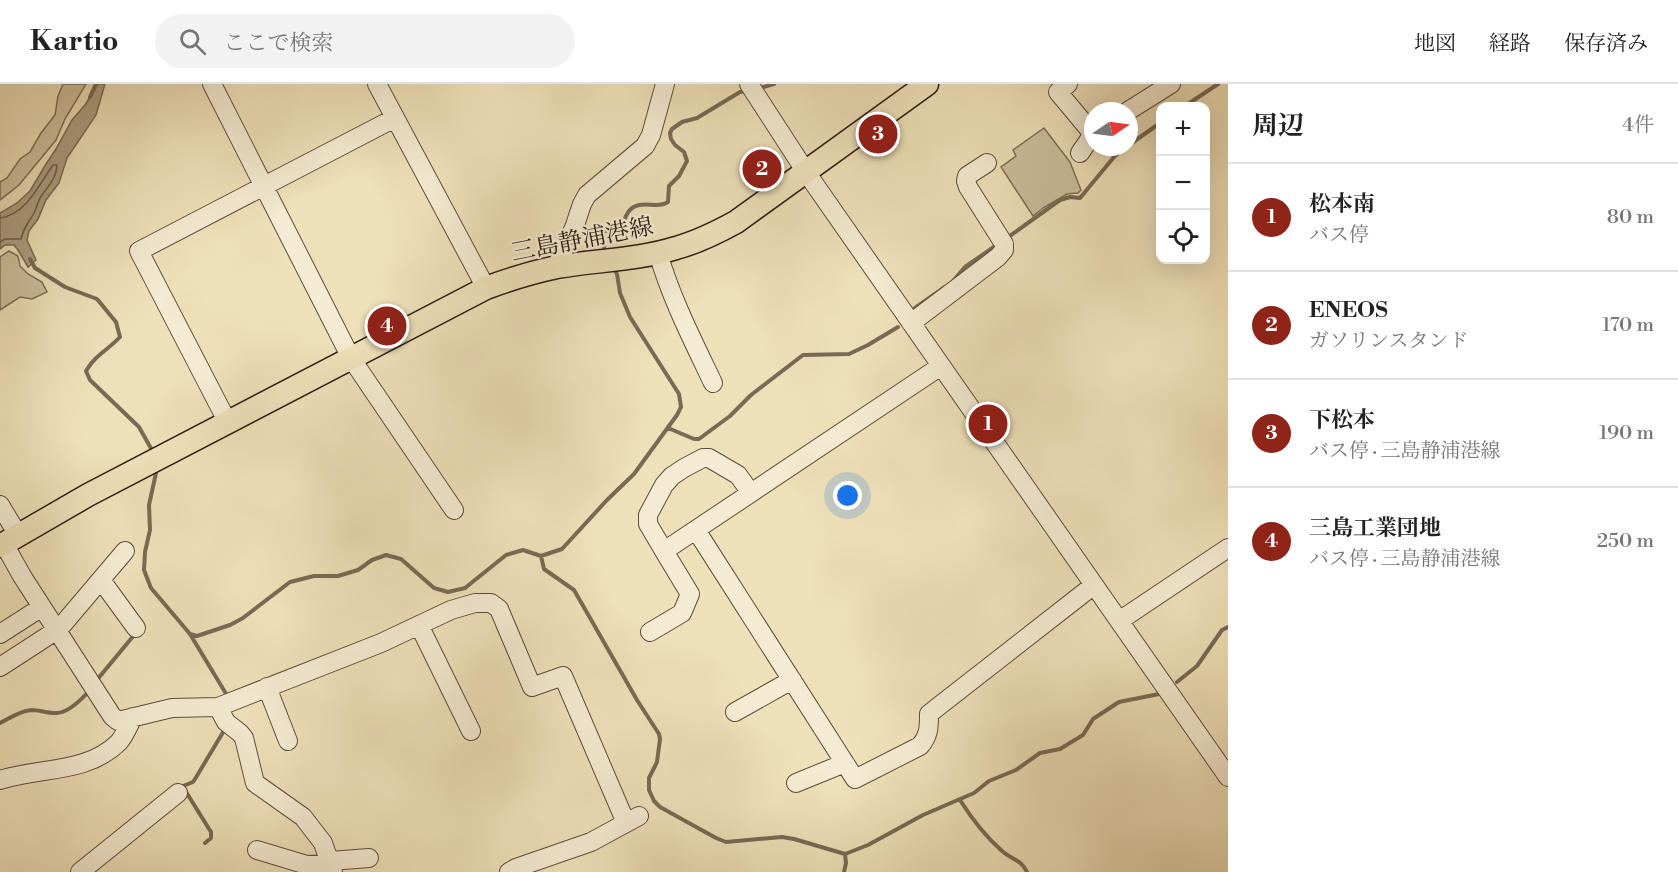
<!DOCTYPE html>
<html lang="ja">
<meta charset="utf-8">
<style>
:root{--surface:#fff;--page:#f2f2f2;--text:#222;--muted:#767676;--line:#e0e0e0;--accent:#8f2418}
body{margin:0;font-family:"Libre Bodoni","Noto Serif JP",serif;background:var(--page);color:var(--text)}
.controls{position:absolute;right:18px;top:18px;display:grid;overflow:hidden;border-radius:12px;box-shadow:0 6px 24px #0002}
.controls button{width:54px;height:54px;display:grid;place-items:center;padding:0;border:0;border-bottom:2px solid var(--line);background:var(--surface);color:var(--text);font:30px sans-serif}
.compass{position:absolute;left:1084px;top:18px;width:54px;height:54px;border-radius:50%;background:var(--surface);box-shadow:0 6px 24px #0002;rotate:77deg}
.you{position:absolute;left:848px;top:412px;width:21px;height:21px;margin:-15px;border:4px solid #fff;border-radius:50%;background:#1a73e8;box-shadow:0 0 0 9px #1a73e833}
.badge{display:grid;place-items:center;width:39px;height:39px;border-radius:50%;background:var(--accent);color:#fff;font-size:20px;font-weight:700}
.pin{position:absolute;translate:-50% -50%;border:3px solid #fff;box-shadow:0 2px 6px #0006}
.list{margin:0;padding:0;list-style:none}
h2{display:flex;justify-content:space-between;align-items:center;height:78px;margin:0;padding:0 24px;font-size:26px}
h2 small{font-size:20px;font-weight:400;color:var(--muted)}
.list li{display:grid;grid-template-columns:39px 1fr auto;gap:18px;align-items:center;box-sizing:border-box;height:108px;padding:0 24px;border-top:2px solid var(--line)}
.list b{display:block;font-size:22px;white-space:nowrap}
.list p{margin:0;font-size:20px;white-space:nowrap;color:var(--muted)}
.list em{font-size:20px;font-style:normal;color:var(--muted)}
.icon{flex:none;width:33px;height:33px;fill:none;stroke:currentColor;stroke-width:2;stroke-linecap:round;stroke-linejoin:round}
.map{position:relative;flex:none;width:1228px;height:788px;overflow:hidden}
header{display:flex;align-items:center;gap:36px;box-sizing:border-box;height:84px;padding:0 30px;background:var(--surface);border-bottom:2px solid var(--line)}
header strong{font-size:28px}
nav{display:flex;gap:33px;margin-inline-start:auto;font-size:21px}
.search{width:420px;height:54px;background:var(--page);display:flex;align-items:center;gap:15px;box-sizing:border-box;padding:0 21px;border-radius:33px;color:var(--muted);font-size:22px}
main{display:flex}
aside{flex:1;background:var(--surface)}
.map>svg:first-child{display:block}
.green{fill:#cdbf9d;stroke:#7c6e58;stroke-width:1.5}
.water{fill:#ac9d81;stroke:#796955;stroke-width:1.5}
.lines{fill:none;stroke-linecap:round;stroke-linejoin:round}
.shore{stroke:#6c5c4a;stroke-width:1.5}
.stream{stroke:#796955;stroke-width:4}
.minor-casing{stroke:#5c4d3d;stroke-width:20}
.major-casing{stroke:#2c1c14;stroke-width:25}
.minor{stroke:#f4ebd2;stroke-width:18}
.major{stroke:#eee0b9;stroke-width:22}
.labels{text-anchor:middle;stroke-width:4.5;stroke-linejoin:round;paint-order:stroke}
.street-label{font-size:24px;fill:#2c1c14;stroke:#f4ebd2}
</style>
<header>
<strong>Kartio</strong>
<div class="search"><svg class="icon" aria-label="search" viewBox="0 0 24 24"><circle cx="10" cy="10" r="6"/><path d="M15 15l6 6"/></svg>ここで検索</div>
<nav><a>地図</a><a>経路</a><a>保存済み</a></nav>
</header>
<main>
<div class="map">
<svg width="1228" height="788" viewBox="0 0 1228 788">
<rect width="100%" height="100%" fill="#eee0b9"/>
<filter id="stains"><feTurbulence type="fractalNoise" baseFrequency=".00333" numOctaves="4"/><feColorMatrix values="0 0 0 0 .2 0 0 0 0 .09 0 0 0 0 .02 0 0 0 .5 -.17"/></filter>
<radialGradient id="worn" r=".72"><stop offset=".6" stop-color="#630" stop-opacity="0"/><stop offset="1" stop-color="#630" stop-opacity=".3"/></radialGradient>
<path class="green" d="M 63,0 L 86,0 L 65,35 L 56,56 L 19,101 L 0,116 L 0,98 L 7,94 L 20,75 L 30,68 L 41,49 L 55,31 L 58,12 Z
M 1044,44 L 1070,78 L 1081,106 L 1078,109 L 1067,110 L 1043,124 L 1033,132 L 1001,83 L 1016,72 L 1013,66 Z
M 9,167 L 18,172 L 20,182 L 28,190 L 42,198 L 47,208 L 32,215 L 20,213 L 0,226 L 0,173 Z"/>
<path class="water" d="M 98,0 L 105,0 L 96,31 L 67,74 L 59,99 L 46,116 L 38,135 L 29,147 L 27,156 L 36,176 L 28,183 L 18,166 L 14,161 L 5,161 L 0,165 L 0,129 L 17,119 L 30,107 L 46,80 L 56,65 L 72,36 L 85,21 Z"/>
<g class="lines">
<path class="shore" d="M 0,134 C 27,130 39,100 53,81 L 57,81 C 57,93 49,101 42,111 C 38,116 37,123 34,129 C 28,140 24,142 21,155 L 5,155 L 0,158"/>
<path class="stream" d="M 757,5 L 774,0
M 90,13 L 96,0
M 1185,22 L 1218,0
M 1129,61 L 1160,39
M 1007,154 L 1060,116 L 1070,113 L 1080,114 L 1114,73 L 1126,63
M 605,169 L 602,148 L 622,141 C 624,137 626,131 629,127 C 640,114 656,126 668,118 L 669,102 L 679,92 L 687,77 L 684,68 L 675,61 L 671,55 L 670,49 L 672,45 L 682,38 L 697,34 L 740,8 L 747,7
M 30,175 L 35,184 L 65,203 L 97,215 L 116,238 L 120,253 C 108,266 95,271 86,287 L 90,296 L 139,343 L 153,368
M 953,197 L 965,183 L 998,160
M 915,224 L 945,203
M 668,344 L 694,355 L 699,355 L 730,332 L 751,311 L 803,271 L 849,270 L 868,261 L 898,243
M 155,384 L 156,389 L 149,421 L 150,446 L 145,468 L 144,486 L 151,504 L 190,550 L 197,552 L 230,541 L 243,534 L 290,498 L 314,492 L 338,492 L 358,486 L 372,476 L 386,471 L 401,475 L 434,504 L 448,508 L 465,504 L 506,471 L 523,466 L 541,472 L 562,465 L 607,416 L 634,390 L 677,331 L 681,323 L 679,310 L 630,233 L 620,209 L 617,190 L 614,184
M 541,472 L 544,485 L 574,506 L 637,616 L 659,650 L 660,655 L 657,678 L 649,694 L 649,706 L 654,717 L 660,723 L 716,754 L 726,758 L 782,753 L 794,755 L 845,770 L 868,761 L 923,731 L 974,709 L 989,697 L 1016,686 L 1040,669 L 1060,665 L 1083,651 L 1093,635 L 1119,618 L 1159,610
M 190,550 L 228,613
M 96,597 L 135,550
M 1177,598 L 1197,582 L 1222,546 L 1228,543
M 0,639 C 10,634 20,627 31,626 C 39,626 47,629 55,629 C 68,630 82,615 90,606
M 960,716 C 972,735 985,752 1002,767 C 1012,776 1021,775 1027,788
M 205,759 L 211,754 L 211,748 L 183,703 L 183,702 L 193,698 L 195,695 L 225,645
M 844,788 L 846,779 L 845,770"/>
<defs>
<path id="minor" d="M 212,0 L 351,274 L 454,426
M 377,0 L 486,204
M 749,0 L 806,88 L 1228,693
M 1068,0 L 1058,8 L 1093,50
M 1128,27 L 1171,0
M 1080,69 L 1093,50
M 658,169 C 671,214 693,257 713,299
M 556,183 L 574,144 L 582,120 L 587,111 L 645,62 L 651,51 L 665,0
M 911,239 L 998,173 L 1004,166 L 1004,160 L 968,103 L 966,97 L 967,92 L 987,79
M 228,339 L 139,167 L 395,34
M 0,421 L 18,451
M 696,446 L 855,695 L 920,662 C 929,652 929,643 929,630 L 939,622 L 1094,501
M 4,460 L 22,492 L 112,632 L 118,637 L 172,624 L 218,623 L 381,559 L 451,526 L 475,519 L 491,519 L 499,525 L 532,603 L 563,592 L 626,739
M 664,467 L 648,440 L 648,431 L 664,401 L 672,392 L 684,384 L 703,374 L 709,374 L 738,391 L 751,409
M 101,496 L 136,544
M 1119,537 L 1228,464
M 419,541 L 471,647
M 650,548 L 682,529 L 690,510 L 664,467 L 941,282
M 0,550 L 42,523
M 0,583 L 57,546 L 64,539 L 125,467
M 267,603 L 288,657
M 218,623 L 226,638 L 240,649 L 244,654 L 255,699 L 303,733 L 323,759 L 333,788
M 735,628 L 792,596
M 0,696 C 40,683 87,690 119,658 C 125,651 129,641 133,633
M 796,699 L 845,679
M 257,766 L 307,781 L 331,780
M 330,777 L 369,774
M 80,788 L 178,709
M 509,788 L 516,784 L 591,758 L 639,732"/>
<path id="major" d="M 0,462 L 88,411 L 486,204 C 510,195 533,188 557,183 C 597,176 638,176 676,164 C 698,158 716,149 736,138 L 927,0"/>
</defs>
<use href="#minor" class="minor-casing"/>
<use href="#major" class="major-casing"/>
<use href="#minor" class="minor"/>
<use href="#major" class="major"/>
</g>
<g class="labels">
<g class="street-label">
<text transform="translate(582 155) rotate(-11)" y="8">三島静浦港線</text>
</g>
</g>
<rect width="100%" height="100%" filter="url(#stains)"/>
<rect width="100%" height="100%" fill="url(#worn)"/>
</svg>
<div class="controls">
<button>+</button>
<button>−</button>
<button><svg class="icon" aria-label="locate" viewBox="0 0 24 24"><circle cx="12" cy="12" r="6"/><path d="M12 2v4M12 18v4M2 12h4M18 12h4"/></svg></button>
</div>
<svg class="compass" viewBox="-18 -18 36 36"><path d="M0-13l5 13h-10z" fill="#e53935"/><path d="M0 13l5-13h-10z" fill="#767676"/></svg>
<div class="you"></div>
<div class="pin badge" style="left:988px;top:340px">1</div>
<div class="pin badge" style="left:762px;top:85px">2</div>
<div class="pin badge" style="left:878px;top:50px">3</div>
<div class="pin badge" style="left:387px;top:242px">4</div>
</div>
<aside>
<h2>周辺<small>4件</small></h2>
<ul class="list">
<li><span class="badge">1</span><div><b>松本南</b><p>バス停</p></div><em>80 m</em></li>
<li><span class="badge">2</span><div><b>ENEOS</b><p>ガソリンスタンド</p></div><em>170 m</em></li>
<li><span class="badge">3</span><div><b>下松本</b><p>バス停 · 三島静浦港線</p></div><em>190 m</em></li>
<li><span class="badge">4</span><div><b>三島工業団地</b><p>バス停 · 三島静浦港線</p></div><em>250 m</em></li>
</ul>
</aside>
</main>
